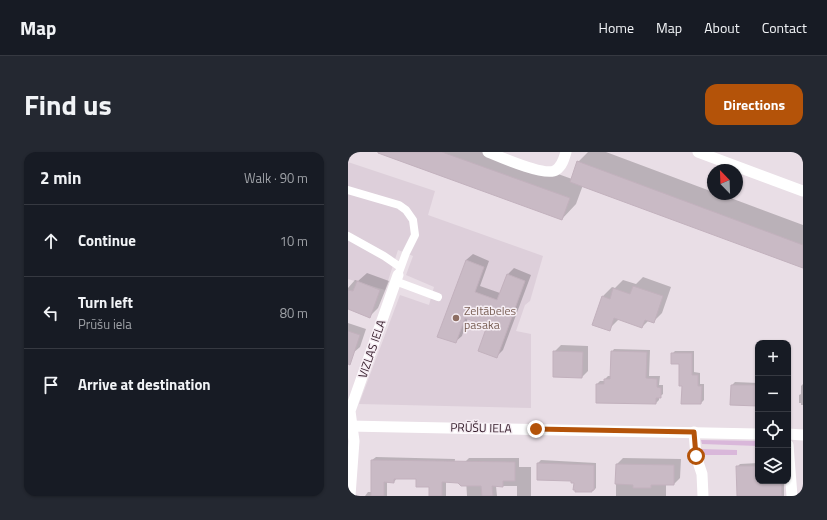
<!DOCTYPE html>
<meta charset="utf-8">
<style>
:root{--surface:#171b24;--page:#242831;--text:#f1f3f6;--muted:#9ea1a6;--line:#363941;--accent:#b45309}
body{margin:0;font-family:"Titillium Web",sans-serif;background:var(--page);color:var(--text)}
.controls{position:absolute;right:12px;bottom:12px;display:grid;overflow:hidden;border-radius:8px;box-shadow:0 1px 3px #0004}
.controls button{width:36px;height:36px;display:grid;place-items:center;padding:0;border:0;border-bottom:1px solid var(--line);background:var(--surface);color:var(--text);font:20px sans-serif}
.compass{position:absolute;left:359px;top:12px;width:36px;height:36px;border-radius:50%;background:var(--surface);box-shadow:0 1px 3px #0004;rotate:337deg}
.stop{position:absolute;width:12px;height:12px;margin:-9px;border:3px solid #b45309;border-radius:50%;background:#fff}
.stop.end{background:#b45309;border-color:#fff;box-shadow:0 1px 4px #0008}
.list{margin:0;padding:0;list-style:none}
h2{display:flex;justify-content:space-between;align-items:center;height:52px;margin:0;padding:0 16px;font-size:17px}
h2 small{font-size:13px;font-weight:400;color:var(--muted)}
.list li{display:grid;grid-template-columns:26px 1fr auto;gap:12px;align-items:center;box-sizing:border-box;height:72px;padding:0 16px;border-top:1px solid var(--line)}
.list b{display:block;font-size:15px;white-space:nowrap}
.list p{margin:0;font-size:13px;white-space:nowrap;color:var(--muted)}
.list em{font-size:13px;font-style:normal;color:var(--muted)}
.icon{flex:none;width:22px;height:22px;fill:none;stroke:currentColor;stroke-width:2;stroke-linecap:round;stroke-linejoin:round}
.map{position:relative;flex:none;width:455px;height:344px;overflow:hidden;border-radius:12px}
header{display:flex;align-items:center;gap:24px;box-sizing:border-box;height:56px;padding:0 20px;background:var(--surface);border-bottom:1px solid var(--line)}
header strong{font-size:19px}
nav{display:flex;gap:22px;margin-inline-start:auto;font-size:14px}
.intro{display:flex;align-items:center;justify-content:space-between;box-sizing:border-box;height:96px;padding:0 24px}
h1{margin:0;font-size:28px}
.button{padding:10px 18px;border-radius:12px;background:var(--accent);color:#fff;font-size:14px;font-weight:700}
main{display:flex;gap:24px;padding:0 24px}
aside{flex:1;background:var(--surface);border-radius:12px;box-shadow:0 1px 3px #0004}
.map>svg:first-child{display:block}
.built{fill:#ddcfda}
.green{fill:#d9b7da}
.shadow{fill:#0003}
.building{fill:#c9bac5;stroke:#c2b1bd}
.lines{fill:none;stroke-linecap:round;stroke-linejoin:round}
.service{stroke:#fff;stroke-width:8}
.minor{stroke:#fff;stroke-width:11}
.tertiary{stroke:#fff;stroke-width:11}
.route{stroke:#b45309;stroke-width:5}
.education-dot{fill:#8d6e63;stroke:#f6eef4;stroke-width:1.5}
.labels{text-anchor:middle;stroke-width:3;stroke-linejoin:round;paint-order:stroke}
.education-label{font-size:12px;fill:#785e54;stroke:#f6eef4;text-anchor:start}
.street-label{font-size:12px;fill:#38202e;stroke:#f6eef4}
</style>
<header>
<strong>Map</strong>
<nav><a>Home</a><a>Map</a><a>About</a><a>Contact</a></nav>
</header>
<div class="intro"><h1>Find us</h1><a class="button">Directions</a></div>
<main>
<aside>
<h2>2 min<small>Walk · 90 m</small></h2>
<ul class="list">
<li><svg class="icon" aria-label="ahead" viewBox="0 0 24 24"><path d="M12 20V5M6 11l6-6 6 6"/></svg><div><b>Continue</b></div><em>10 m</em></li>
<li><svg class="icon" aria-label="left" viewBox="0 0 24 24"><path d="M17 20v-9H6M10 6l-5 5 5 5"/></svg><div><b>Turn left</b><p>Prūšu iela</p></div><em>80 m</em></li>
<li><svg class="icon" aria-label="arrive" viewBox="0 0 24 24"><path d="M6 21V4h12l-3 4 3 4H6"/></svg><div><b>Arrive at destination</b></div></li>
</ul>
</aside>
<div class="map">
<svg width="455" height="344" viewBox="0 0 455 344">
<rect width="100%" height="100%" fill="#e9dee6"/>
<path class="built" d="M 0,10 L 87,39 L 80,63 L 195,104 L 182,149 L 177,153 L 168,179 L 183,182 L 183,256 L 11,252 L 52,143 L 81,153 L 86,135 L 58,123 L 65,104 L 50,98 L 37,138 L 0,127 Z"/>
<path class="green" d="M 353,288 L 410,289 L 410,294 L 354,292 Z
M 353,297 L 389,298 L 389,303 L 357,303 L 354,301 Z"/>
<path class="shadow" d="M 29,0 L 149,0 L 224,27 L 230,10 L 240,0 L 258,0 L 365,40 L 365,42 L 372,42 L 455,73 L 455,115 L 235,33 L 228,52 L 214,67 Z
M 125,102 L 141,109 L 132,134 L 152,141 L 159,123 L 166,116 L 183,123 L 155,198 L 148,205 L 141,174 L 120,166 L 114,184 L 107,190 L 118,108 Z
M 19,121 L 41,129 L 30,156 L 21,165 L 0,156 L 0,136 L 7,128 L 10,129 Z
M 295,125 L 323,135 L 314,161 L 305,170 L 301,168 L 294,175 L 271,167 L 261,177 L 255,144 L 264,135 L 267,136 L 275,128 L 288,132 Z
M 0,171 L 18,177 L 12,195 L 5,201 L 0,199 Z
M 213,193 L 240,194 L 240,219 L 234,225 L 206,200 Z
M 266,197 L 302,198 L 301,224 L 312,224 L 311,233 L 315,233 L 315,242 L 311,245 L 311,248 L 308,251 L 249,232 L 252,229 L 257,229 L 257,227 L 260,224 L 263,224 L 264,200 Z
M 327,199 L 346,199 L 346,220 L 352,221 L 352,232 L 356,232 L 356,248 L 353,251 L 335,233 L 332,211 L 324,202 Z
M 387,230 L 410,231 L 410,253 L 384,233 Z
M 455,232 L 455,253 L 453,253 L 453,251 L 451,251 L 451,243 L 453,242 L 453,234 Z
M 28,305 L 107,307 L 105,326 L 98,329 L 98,344 L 82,344 L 82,334 L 69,326 L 49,326 L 46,330 L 39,329 L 39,344 L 17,344 L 20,340 L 24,340 L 24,308 Z
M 121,306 L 171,306 L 171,315 L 183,315 L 183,344 L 169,344 L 169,334 L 148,334 L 149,344 L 119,344 L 117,310 Z
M 275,306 L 333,307 L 332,326 L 326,332 L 318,332 L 318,344 L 268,344 L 268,313 Z
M 193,308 L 248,311 L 248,336 L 245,339 L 228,339 L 227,330 L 190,311 Z
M 410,311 L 410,329 L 436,329 L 436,344 L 390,344 L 389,315 L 392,312 Z"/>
<path class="building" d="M 30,0 L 94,0 L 222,46 L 214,68 L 30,1 Z
M 229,9 L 455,93 L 455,116 L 222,30 Z
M 118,108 L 136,115 L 127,140 L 149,148 L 159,122 L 177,129 L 149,206 L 130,199 L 139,174 L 117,166 L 108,191 L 89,185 Z
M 9,129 L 32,138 L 22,166 L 0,157 L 0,138 L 5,139 Z
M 285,134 L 315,144 L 306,171 L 297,168 L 294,176 L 266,166 L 262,179 L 244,173 L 254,144 L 262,147 L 265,136 L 282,142 Z
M 0,179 L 12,183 L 2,213 L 0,212 Z
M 205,199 L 235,200 L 234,226 L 205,225 Z
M 263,199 L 299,200 L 298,226 L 309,227 L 309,235 L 313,236 L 313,246 L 308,246 L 308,252 L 248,251 L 248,232 L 256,232 L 256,227 L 262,227 Z
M 323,201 L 344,201 L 344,223 L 350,223 L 350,234 L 354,234 L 353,252 L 333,252 L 334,234 L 331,234 L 331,212 L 323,212 Z
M 383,233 L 410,233 L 410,254 L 382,253 Z
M 23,308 L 167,310 L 167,329 L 155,329 L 155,335 L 144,334 L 145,344 L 134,344 L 133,334 L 113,334 L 110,331 L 94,330 L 94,344 L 81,344 L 81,335 L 68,335 L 68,327 L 46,327 L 46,331 L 36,330 L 36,344 L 23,344 Z
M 189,311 L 246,313 L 246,338 L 244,338 L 244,340 L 227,340 L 227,338 L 225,338 L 226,331 L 223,331 L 223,329 L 189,328 Z
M 268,312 L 326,313 L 326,333 L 303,333 L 303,336 L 285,336 L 285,333 L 267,332 Z
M 388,314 L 410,314 L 410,329 L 433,329 L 434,344 L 389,344 Z"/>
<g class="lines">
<path class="service" d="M 0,38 L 51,53 L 58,58 L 65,68 L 67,83 L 58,101 L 50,123
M 0,84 L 36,104 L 52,115
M 47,129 L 90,145"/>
<path class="minor" d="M 140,0 C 152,5 198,25 208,18 C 214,14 216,7 218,0
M 346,280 L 348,304 L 354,322 L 355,344
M 440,293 L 444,344
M 2,344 L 6,289 L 2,259 L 50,123"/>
<path class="tertiary" d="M 350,0 L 455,39
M 0,274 L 410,282
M 440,282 L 455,283"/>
</g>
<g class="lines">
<path class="route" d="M 188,277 L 346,280 L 348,304"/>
</g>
<circle class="education-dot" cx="108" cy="166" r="4"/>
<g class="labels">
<g class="education-label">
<text x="116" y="163">Zeltābeles<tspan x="116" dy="14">pasaka</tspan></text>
</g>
<g class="street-label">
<text transform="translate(24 197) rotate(-71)" y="4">VIZLAS IELA</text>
<text transform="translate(133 276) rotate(1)" y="4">PRŪŠU IELA</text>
</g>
</g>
</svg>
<div class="controls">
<button>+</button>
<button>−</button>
<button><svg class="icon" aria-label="locate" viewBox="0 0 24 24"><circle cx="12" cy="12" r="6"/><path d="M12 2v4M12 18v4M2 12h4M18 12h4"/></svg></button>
<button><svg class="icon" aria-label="layers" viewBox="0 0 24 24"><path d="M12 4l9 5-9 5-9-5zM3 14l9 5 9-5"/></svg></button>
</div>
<svg class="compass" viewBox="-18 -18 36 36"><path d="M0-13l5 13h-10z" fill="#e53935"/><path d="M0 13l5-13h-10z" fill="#9ea1a6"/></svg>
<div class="stop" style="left:348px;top:304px"></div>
<div class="stop end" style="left:188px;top:277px"></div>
</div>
</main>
